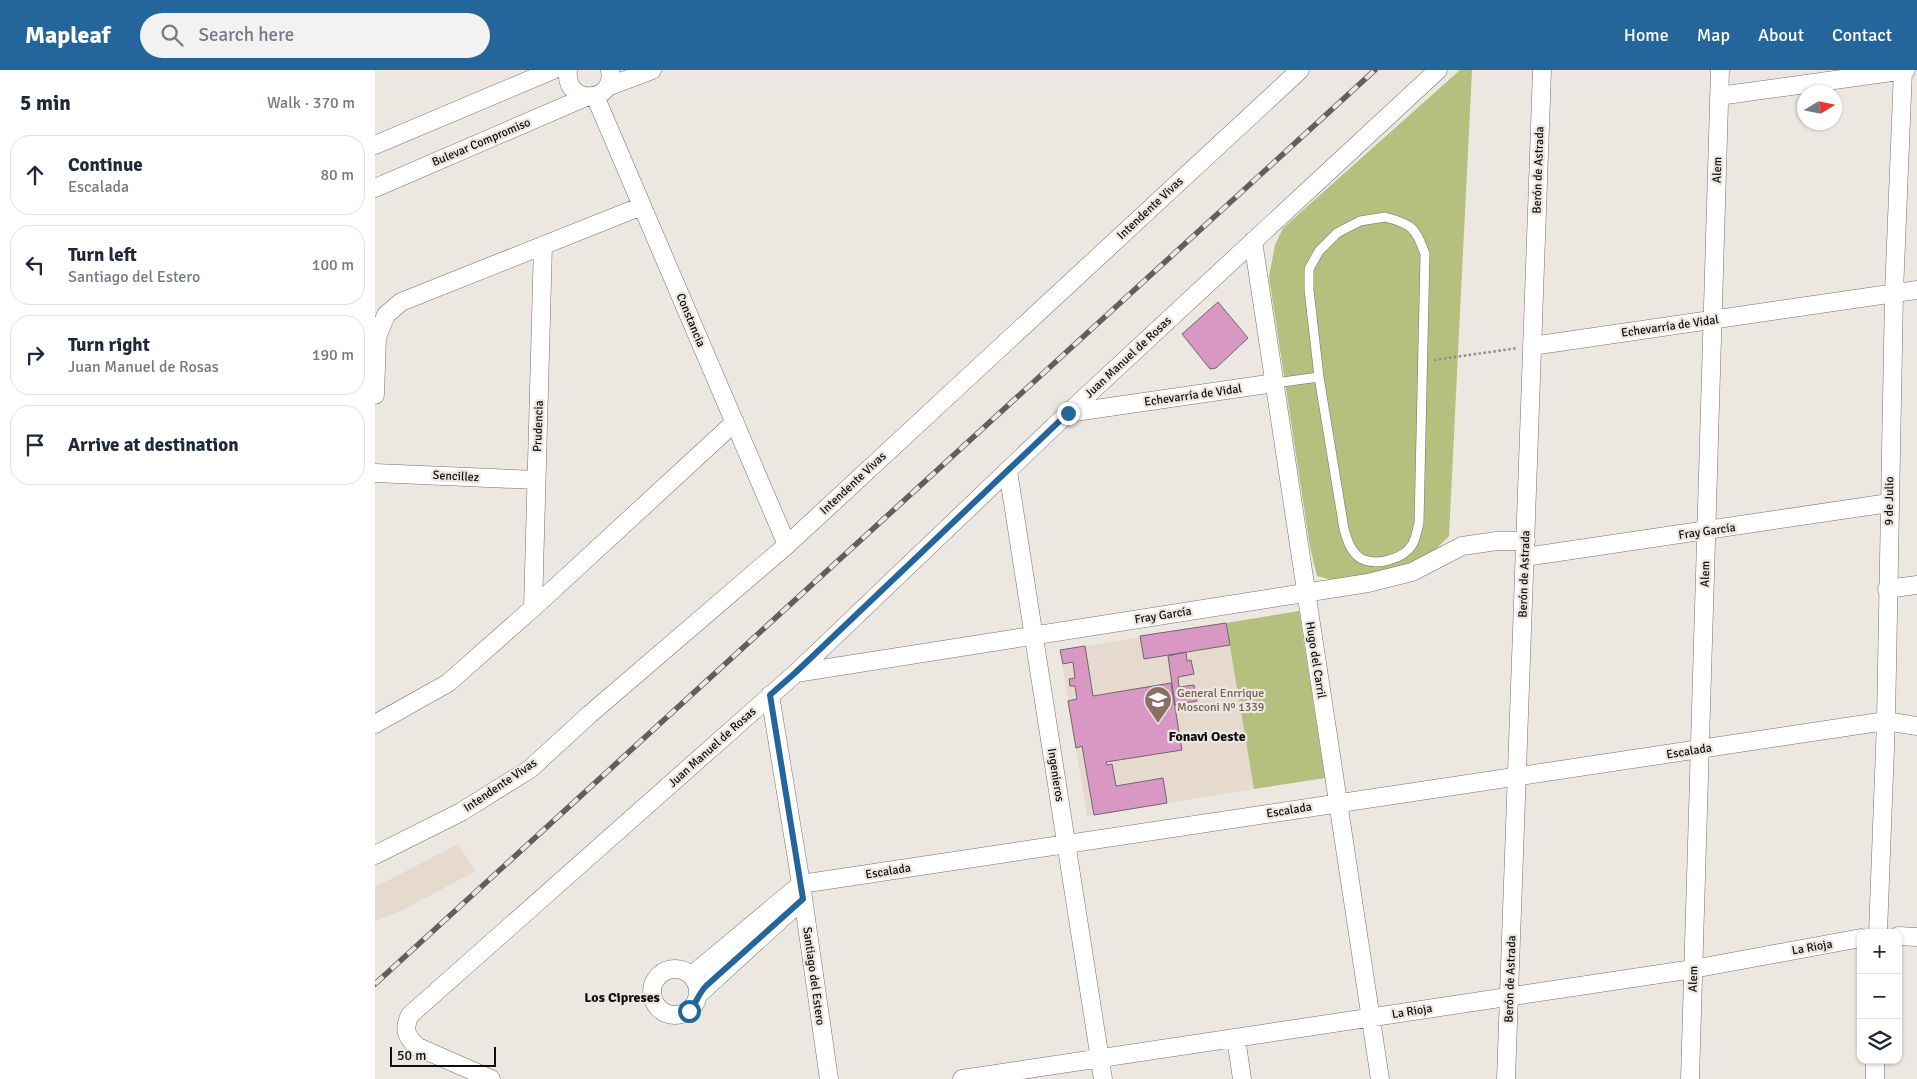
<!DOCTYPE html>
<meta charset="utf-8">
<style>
:root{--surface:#fff;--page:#f2f2f3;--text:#1f2937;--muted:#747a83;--line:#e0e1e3;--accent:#24669c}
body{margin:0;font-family:Signika,sans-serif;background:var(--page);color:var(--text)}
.controls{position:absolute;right:15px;bottom:15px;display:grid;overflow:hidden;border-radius:10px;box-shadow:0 1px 4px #0004}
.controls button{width:45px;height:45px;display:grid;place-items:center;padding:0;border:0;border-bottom:1px solid var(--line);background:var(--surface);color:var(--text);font:25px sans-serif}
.compass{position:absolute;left:1422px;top:15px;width:45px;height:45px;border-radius:50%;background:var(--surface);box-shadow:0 1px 4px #0004;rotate:80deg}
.scale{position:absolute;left:15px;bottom:12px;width:106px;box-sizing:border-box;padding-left:5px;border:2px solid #100f0d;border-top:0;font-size:14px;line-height:18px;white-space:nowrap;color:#100f0d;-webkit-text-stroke:4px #ede7e2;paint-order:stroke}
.stop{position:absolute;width:15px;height:15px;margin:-11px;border:4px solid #24669c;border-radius:50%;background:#fff}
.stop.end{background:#24669c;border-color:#fff;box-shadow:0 1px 5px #0008}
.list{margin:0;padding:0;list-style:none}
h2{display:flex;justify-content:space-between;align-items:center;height:65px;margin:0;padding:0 20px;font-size:21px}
h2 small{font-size:16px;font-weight:400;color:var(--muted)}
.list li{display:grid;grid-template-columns:32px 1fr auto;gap:15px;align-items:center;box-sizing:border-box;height:80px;margin:0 10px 10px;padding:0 10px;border:1px solid var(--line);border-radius:20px}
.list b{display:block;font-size:19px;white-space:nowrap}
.list p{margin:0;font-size:16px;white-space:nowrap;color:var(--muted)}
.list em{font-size:16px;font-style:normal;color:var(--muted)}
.icon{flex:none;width:28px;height:28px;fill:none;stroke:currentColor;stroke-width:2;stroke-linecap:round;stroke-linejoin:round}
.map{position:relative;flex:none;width:1542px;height:1009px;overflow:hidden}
header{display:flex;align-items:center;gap:30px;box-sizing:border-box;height:70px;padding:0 25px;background:var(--accent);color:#fff}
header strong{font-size:24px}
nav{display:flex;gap:28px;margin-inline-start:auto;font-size:18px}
.search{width:350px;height:45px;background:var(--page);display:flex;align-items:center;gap:12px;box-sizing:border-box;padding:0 18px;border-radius:28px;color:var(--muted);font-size:19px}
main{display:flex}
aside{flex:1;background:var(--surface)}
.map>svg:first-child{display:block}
.built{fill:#e6dacf}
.green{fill:#b5bf7e}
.building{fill:#d998c3;stroke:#6d676a}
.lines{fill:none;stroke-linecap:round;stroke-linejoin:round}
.lane-casing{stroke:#75716c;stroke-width:10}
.street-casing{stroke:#75716c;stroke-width:19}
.path{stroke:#938f8b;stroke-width:2.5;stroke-dasharray:2.5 2.5;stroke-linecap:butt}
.lane{stroke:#fff;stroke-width:9}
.street{stroke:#fff;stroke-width:18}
.rail-casing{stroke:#615e5b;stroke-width:5.5}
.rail{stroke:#ede7e2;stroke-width:4;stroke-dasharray:11;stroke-linecap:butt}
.route{stroke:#24669c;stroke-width:6}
.labels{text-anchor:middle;stroke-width:4.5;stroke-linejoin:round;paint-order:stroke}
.street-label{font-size:12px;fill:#100f0d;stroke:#ede7e2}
.education-label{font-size:12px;fill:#785e54;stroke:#ede7e2;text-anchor:start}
.neighbourhood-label{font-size:14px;font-weight:bold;fill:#100f0d;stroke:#ede7e2}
</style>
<header>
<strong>Mapleaf</strong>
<div class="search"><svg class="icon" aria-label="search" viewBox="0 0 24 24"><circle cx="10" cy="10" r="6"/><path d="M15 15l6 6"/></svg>Search here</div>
<nav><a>Home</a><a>Map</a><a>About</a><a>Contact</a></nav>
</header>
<main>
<aside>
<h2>5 min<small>Walk · 370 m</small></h2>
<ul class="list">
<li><svg class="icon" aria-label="ahead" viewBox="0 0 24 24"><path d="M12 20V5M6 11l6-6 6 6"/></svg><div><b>Continue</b><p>Escalada</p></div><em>80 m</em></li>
<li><svg class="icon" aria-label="left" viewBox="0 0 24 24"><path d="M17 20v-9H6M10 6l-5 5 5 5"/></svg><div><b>Turn left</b><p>Santiago del Estero</p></div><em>100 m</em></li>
<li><svg class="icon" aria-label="right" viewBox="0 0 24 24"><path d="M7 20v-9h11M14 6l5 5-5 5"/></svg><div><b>Turn right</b><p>Juan Manuel de Rosas</p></div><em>190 m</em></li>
<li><svg class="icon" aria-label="arrive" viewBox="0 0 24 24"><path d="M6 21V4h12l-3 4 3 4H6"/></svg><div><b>Arrive at destination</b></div></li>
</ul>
</aside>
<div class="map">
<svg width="1542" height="1009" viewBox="0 0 1542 1009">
<rect width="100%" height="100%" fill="#ede7e2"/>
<path class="built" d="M 851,553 L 879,719 L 712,746 L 685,580 Z
M 83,774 L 101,801 L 26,841 L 0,851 L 0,815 L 12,811 Z"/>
<path class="green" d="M 1085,0 L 1097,0 L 1074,466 L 1053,487 L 1027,498 L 957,510 L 942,506 L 935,477 L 894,207 L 900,175 L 908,158 Z
M 924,541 L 950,708 L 879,719 L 851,553 Z"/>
<path class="building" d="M 843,232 L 873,268 L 841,298 L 835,299 L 807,264 Z
M 851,553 L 855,575 L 769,589 L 765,566 Z
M 710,576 L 718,626 L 796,613 L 807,680 L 731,692 L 732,695 L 737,694 L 741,716 L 788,708 L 792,733 L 719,745 L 707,676 L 701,678 L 693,631 L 702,629 L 700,616 L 695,616 L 694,609 L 700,608 L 698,592 L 688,594 L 685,580 Z
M 811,582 L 812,591 L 816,590 L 819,604 L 803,607 L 804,617 L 819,615 L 822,631 L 800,635 L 793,586 Z"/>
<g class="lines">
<defs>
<path id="lane" d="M 1010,147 C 1037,154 1041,158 1050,184 L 1044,453 C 1042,460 1041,469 1037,475 C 1028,489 1002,496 987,489 C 976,483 972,470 969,459 L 944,307 L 934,220 L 934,199 L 944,181 L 962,163 L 985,151 Z
M 900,313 L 944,307"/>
<path id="street" d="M 193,0 C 189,37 242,33 235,0
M 232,17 L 277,0
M 220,26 L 412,475
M 1344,26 L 1531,0
M 0,75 L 178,0
M 0,118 L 211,27
M 878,171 L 1005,1009
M 1157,276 L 1542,220
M 0,325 L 2,267 L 11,245 L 26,232 L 267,136
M 693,343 L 900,313
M 633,401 L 728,1009
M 0,403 L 161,410
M 1150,487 L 1514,433
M 1512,519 L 1542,515
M 158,538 L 168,175
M 421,603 L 993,513 L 1037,502 L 1087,476 L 1122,471 L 1151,471
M 395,625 L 426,814 L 454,1009
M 0,654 L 73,613 L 158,538 L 360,352
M 0,785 L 86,742 L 155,699 L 215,644 L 412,475 L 925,0
M 1503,863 L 1511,651 L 1519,223 L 1528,0
M 1523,866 L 1542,867
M277 922a23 23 0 1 1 46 0a23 23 0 1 1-46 0Z
M 317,905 L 426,814 L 1511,651 L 1542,656
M 324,924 L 428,829
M 861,968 L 867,1009
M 116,1009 L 43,977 C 31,967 28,959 35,945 L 421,603 L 693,343 L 1063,0
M 587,1009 L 1318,899 L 1486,868
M 1131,1009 L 1167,0
M 1315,1009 L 1345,0
M 1500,1009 L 1500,990"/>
</defs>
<use href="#lane" class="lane-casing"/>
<use href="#street" class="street-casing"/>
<path class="path" d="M 1059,290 L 1143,278"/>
<use href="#lane" class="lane"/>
<use href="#street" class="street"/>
<defs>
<path id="rail" d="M 0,914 L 1000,0"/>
</defs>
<use href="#rail" class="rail-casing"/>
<use href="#rail" class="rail"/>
</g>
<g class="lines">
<path class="route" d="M 314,941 C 322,933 323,924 331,916 L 428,829 L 395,625 L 420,603 L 693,343"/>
</g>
<defs>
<symbol id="school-pin" viewBox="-11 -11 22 30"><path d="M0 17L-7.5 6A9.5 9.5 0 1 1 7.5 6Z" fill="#8d6e63" stroke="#ede7e2"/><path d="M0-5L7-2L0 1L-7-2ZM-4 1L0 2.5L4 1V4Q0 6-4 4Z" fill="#fff"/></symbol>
</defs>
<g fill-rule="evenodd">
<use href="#school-pin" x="767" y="614" width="32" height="43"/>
</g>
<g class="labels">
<g class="street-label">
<text transform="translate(106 72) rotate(-23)" y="4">Bulevar Compromiso</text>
<text transform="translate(1163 100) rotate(-88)" y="4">Berón de Astrada</text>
<text transform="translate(1342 100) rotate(-88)" y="4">Alem</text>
<text transform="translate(775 138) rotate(-43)" y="4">Intendente Vivas</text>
<text transform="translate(316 250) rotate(67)" y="4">Constancia</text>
<text transform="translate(1295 256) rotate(-8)" y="4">Echevarría de Vidal</text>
<text transform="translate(753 287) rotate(-43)" y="4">Juan Manuel de Rosas</text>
<text transform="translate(818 325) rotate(-8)" y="4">Echevarría de Vidal</text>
<text transform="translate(163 356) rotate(-88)" y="4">Prudencia</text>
<text transform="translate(81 406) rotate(3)" y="4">Sencillez</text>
<text transform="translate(478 413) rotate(-43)" y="4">Intendente Vivas</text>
<text transform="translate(1514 431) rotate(-89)" y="4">9 de Julio</text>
<text transform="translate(1332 461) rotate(-8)" y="4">Fray García</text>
<text transform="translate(1149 504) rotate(-88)" y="4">Berón de Astrada</text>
<text transform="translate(1330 504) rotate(-88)" y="4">Alem</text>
<text transform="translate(788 545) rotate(-9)" y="4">Fray García</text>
<text transform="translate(941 590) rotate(81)" y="4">Hugo del Carril</text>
<text transform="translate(337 677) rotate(-42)" y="4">Juan Manuel de Rosas</text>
<text transform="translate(1314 681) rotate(-9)" y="4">Escalada</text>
<text transform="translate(681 705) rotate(81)" y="4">Ingenieros</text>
<text transform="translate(125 715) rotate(-34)" y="4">Intendente Vivas</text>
<text transform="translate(914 740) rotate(-9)" y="4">Escalada</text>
<text transform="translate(513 801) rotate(-9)" y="4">Escalada</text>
<text transform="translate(1437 877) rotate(-10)" y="4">La Rioja</text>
<text transform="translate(439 906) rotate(82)" y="4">Santiago del Estero</text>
<text transform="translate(1135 909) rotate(-88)" y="4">Berón de Astrada</text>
<text transform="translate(1318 909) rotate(-88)" y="4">Alem</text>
<text transform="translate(1037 941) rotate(-9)" y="4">La Rioja</text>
</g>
<g class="education-label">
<text x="802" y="627">General Enrrique<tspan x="802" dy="14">Mosconi Nº 1339</tspan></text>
</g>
<g class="neighbourhood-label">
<text x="832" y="671">Fonavi Oeste</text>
<text x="247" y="932">Los Cipreses</text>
</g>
</g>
</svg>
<div class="controls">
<button>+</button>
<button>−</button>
<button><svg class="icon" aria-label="layers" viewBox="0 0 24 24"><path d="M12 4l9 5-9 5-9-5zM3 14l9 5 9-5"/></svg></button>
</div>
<svg class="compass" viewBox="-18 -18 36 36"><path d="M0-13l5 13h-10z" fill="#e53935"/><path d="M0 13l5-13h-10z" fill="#747a83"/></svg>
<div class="scale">50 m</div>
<div class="stop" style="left:314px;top:941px"></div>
<div class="stop end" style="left:693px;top:343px"></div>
</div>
</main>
